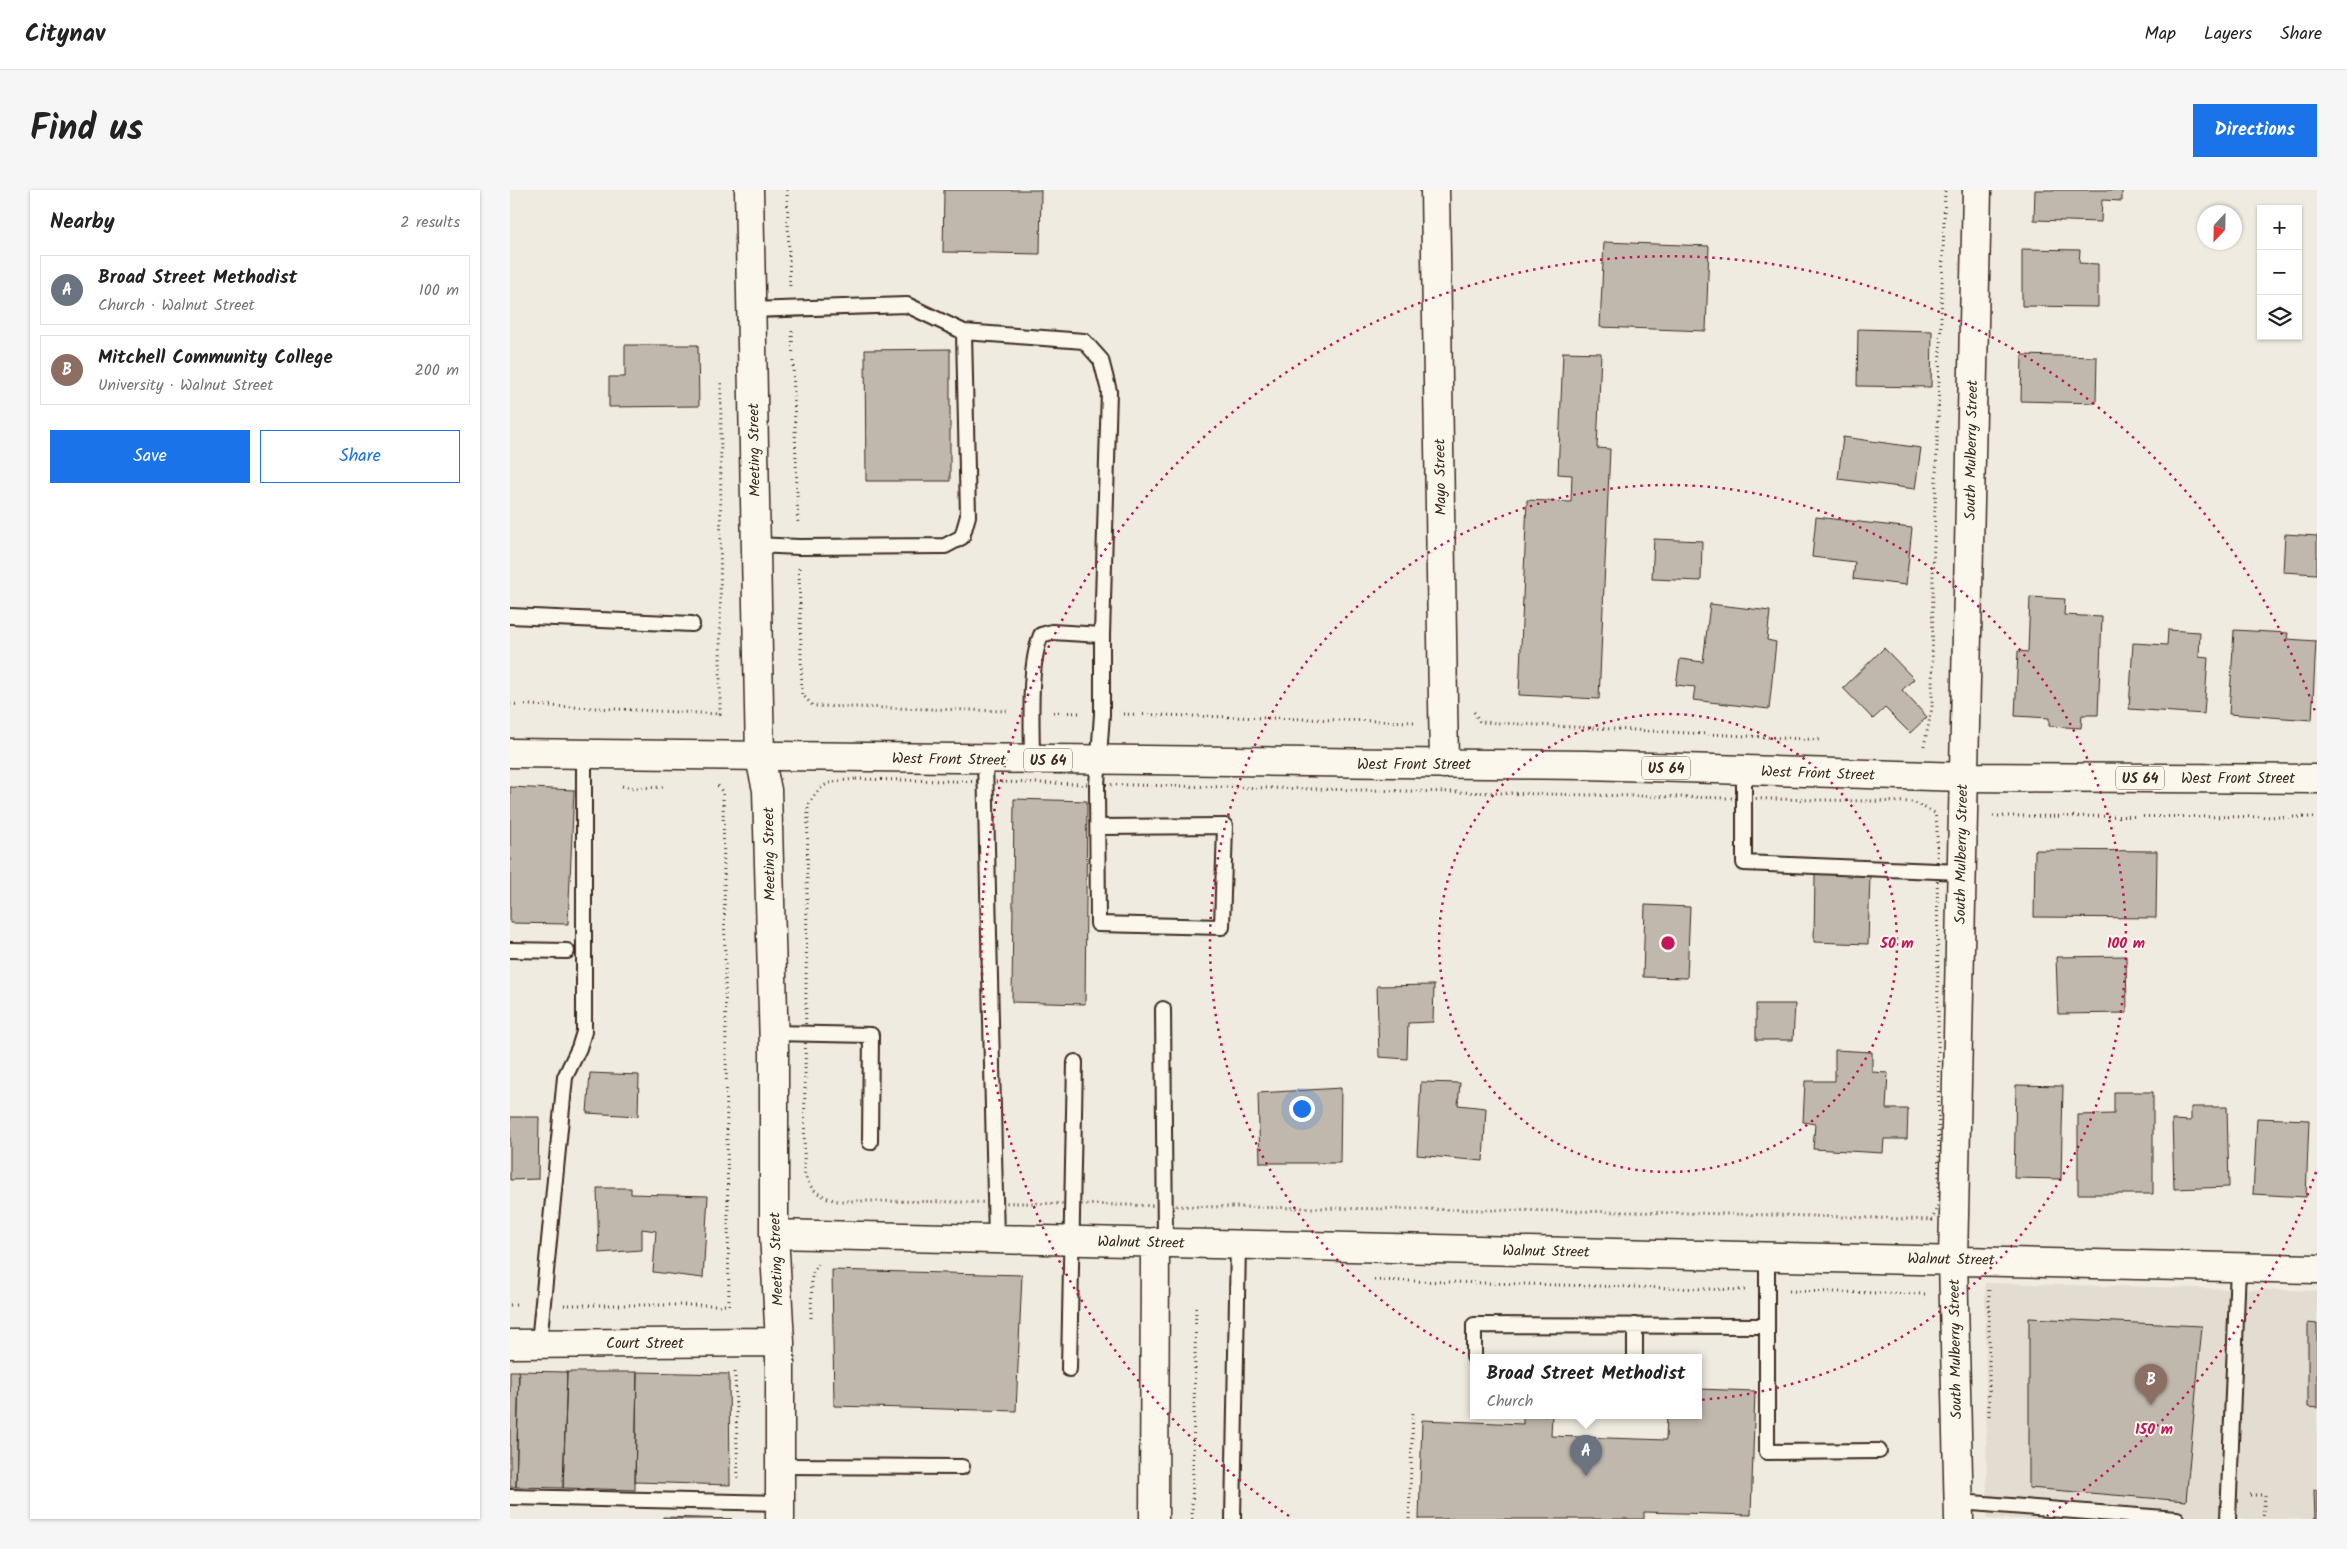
<!DOCTYPE html>
<meta charset="utf-8">
<style>
:root{--surface:#fff;--page:#f6f6f6;--text:#222;--muted:#767676;--line:#e0e0e0;--accent:#1a73e8}
body{margin:0;font-family:Kalam,sans-serif;background:var(--page);color:var(--text)}
.controls{position:absolute;right:15px;top:15px;display:grid;overflow:hidden;border-radius:0px;box-shadow:0 1px 4px #0004}
.controls button{width:45px;height:45px;display:grid;place-items:center;padding:0;border:0;border-bottom:1px solid var(--line);background:var(--surface);color:var(--text);font:25px sans-serif}
.compass{position:absolute;left:1687px;top:15px;width:45px;height:45px;border-radius:50%;background:var(--surface);box-shadow:0 1px 4px #0004;rotate:202deg}
.you{position:absolute;left:791px;top:918px;width:18px;height:18px;margin:-12px;border:4px solid #fff;border-radius:50%;background:#1a73e8;box-shadow:0 0 0 8px #1a73e833}
.badge{display:grid;place-items:center;width:32px;height:32px;border-radius:50%;background:var(--accent);color:#fff;font-size:16px;font-weight:700}
.pin{position:absolute;translate:-50% -41px;filter:drop-shadow(0 1px 2px #0008)}
.pin::after{content:'';position:absolute;top:26px;width:18px;height:15px;background:inherit;clip-path:polygon(0 0,100% 0,50% 100%)}
.popup{position:absolute;left:960px;top:1164px;width:232px;height:65px;box-sizing:border-box;display:grid;place-content:center;border-radius:0px;background:var(--surface);filter:drop-shadow(0 1px 4px #0005);font-size:16px;white-space:nowrap;color:var(--muted)}
.popup b{font-size:19px;color:var(--text)}
.popup::after{content:'';position:absolute;left:50%;top:100%;margin-left:-10px;border:10px solid transparent;border-top-color:var(--surface)}
.list{margin:0;padding:0;list-style:none}
h2{display:flex;justify-content:space-between;align-items:center;height:65px;margin:0;padding:0 20px;font-size:21px}
h2 small{font-size:16px;font-weight:400;color:var(--muted)}
.list li{display:grid;grid-template-columns:32px 1fr auto;gap:15px;align-items:center;box-sizing:border-box;height:70px;margin:0 10px 10px;padding:0 10px;border:1px solid var(--line);border-radius:0px}
.list b{display:block;font-size:19px;white-space:nowrap}
.list p{margin:0;font-size:16px;white-space:nowrap;color:var(--muted)}
.list em{font-size:16px;font-style:normal;color:var(--muted)}
.actions{display:flex;gap:10px;padding:15px 20px}
.actions a{flex:1;padding:11px 0;border:1px solid var(--accent);border-radius:0px;text-align:center;font-size:18px;color:var(--accent)}
.actions .main{background:var(--accent);color:#fff}
.icon{flex:none;width:28px;height:28px;fill:none;stroke:currentColor;stroke-width:2;stroke-linecap:round;stroke-linejoin:round}
.map{position:relative;flex:none;width:1807px;height:1329px;overflow:hidden;border-radius:0px}
header{display:flex;align-items:center;gap:30px;box-sizing:border-box;height:70px;padding:0 25px;background:var(--surface);border-bottom:1px solid var(--line)}
header strong{font-size:24px}
nav{display:flex;gap:28px;margin-inline-start:auto;font-size:18px}
.intro{display:flex;align-items:center;justify-content:space-between;box-sizing:border-box;height:120px;padding:0 30px}
h1{margin:0;font-size:35px}
.button{padding:12px 22px;border-radius:0px;background:var(--accent);color:#fff;font-size:18px;font-weight:700}
main{display:flex;gap:30px;padding:0 30px}
aside{flex:1;background:var(--surface);border-radius:0px;box-shadow:0 1px 4px #0004}
.map>svg:first-child{display:block}
.built{fill:#e2dcd1}
.building{fill:#c0b8ad;stroke:#3b2a1e}
.lines{fill:none;stroke-linecap:round;stroke-linejoin:round}
.service-casing{stroke:#3b2a1e;stroke-width:18}
.minor-casing{stroke:#3b2a1e;stroke-width:31}
.primary-casing{stroke:#3b2a1e;stroke-width:31}
.path{stroke:#3b2a1e;stroke-width:3;stroke-dasharray:1 4;stroke-linecap:butt}
.service{stroke:#fbf7ec;stroke-width:14}
.minor{stroke:#fbf7ec;stroke-width:28}
.primary{stroke:#fbf7ec;stroke-width:28}
.ring{fill:none;stroke:#c2185b;stroke-width:2.5;stroke-dasharray:2.5 5}
.labels{text-anchor:middle;stroke-width:4;stroke-linejoin:round;paint-order:stroke}
.shield{fill:#fbf7ec;stroke:#75685c;stroke-width:1}
.shield-label{font-size:14px;font-weight:bold;fill:#3b2a1e}
.street-label{font-size:15px;fill:#3b2a1e;stroke:#fbf7ec}
.centre{fill:#c2185b;stroke:#fbf7ec;stroke-width:2.5}
.ring-label{font-size:15px;text-anchor:middle;font-weight:bold;fill:#c2185b;stroke:#fbf7ec;stroke-width:4;stroke-linejoin:round;paint-order:stroke}
</style>
<header>
<strong>Citynav</strong>
<nav><a>Map</a><a>Layers</a><a>Share</a></nav>
</header>
<div class="intro"><h1>Find us</h1><a class="button">Directions</a></div>
<main>
<aside>
<h2>Nearby<small>2 results</small></h2>
<ul class="list">
<li><span class="badge" style="background:#6b7280">A</span><div><b>Broad Street Methodist</b><p>Church · Walnut Street</p></div><em>100 m</em></li>
<li><span class="badge" style="background:#8d6e63">B</span><div><b>Mitchell Community College</b><p>University · Walnut Street</p></div><em>200 m</em></li>
</ul>
<div class="actions"><a class="main">Save</a><a>Share</a></div>
</aside>
<div class="map">
<svg width="1807" height="1329" viewBox="0 0 1807 1329">
<rect width="100%" height="100%" fill="#f0ebe0"/>
<filter id="ink" filterUnits="userSpaceOnUse"><feTurbulence type="fractalNoise" baseFrequency=".02" numOctaves="2"/><feDisplacementMap in="SourceGraphic" scale="10" xChannelSelector="R" yChannelSelector="G"/><feConvolveMatrix kernelMatrix="1 2 1 2 8 2 1 2 1" color-interpolation-filters="sRGB"/></filter>
<g filter="url(#ink)">
<path class="built" d="M 1475,1093 L 1807,1101 L 1807,1329 L 1477,1329 Z"/>
<path class="building" d="M 434,0 L 531,0 L 530,64 L 433,62 Z
M 1525,0 L 1612,0 L 1612,11 L 1592,10 L 1591,32 L 1524,30 Z
M 1094,52 L 1199,56 L 1196,141 L 1090,137 Z
M 1512,59 L 1570,60 L 1569,73 L 1588,74 L 1588,117 L 1512,116 Z
M 1348,139 L 1422,141 L 1421,197 L 1347,196 Z
M 115,155 L 188,155 L 189,216 L 99,217 L 99,187 L 115,187 Z
M 440,159 L 440,291 L 356,291 L 355,160 Z
M 1053,162 L 1091,163 L 1087,258 L 1100,259 L 1089,509 L 1009,505 L 1017,310 L 1061,312 L 1062,285 L 1048,284 Z
M 1512,165 L 1587,167 L 1586,213 L 1511,211 Z
M 1333,247 L 1411,258 L 1405,299 L 1328,289 Z
M 1306,327 L 1402,338 L 1396,395 L 1343,389 L 1345,372 L 1302,367 Z
M 1775,344 L 1807,346 L 1807,384 L 1773,382 Z
M 1144,349 L 1192,351 L 1191,391 L 1142,389 Z
M 1520,407 L 1555,409 L 1554,425 L 1592,427 L 1588,525 L 1572,525 L 1571,538 L 1539,536 L 1539,528 L 1505,526 L 1508,461 L 1518,462 Z
M 1200,414 L 1260,421 L 1257,450 L 1266,452 L 1259,519 L 1183,510 L 1185,497 L 1166,495 L 1170,469 L 1193,472 Z
M 1658,440 L 1690,442 L 1689,467 L 1698,468 L 1694,524 L 1619,519 L 1623,453 L 1657,455 Z
M 1724,440 L 1778,443 L 1777,449 L 1806,451 L 1802,530 L 1719,524 Z
M 1374,458 L 1404,489 L 1392,500 L 1417,527 L 1400,543 L 1375,518 L 1363,529 L 1333,498 Z
M 0,597 L 64,600 L 58,734 L 0,733 Z
M 504,609 L 577,611 L 575,814 L 502,812 Z
M 1525,660 L 1647,661 L 1646,728 L 1524,727 Z
M 1305,683 L 1360,684 L 1358,754 L 1304,752 Z
M 1135,715 L 1180,717 L 1177,788 L 1133,787 Z
M 1616,766 L 1617,823 L 1548,824 L 1546,767 Z
M 924,795 L 923,832 L 898,833 L 897,869 L 869,867 L 867,796 Z
M 1246,814 L 1285,814 L 1283,850 L 1246,850 Z
M 1325,860 L 1362,862 L 1362,882 L 1378,883 L 1376,919 L 1398,919 L 1397,949 L 1374,949 L 1373,963 L 1303,959 L 1305,934 L 1293,932 L 1295,891 L 1325,891 Z
M 80,883 L 129,885 L 128,926 L 77,923 Z
M 911,892 L 950,893 L 948,915 L 976,918 L 973,971 L 907,965 Z
M 1506,895 L 1553,896 L 1551,989 L 1504,988 Z
M 831,898 L 830,973 L 750,973 L 748,903 Z
M 1604,902 L 1643,902 L 1643,1004 L 1568,1004 L 1568,925 L 1604,924 Z
M 1681,917 L 1717,917 L 1719,997 L 1664,999 L 1662,930 L 1681,931 Z
M 0,927 L 29,927 L 28,989 L 0,990 Z
M 1747,928 L 1799,930 L 1796,1007 L 1743,1004 Z
M 87,998 L 121,998 L 121,1004 L 198,1006 L 193,1088 L 143,1082 L 146,1041 L 132,1039 L 132,1060 L 89,1063 Z
M 322,1080 L 512,1085 L 506,1221 L 324,1216 Z
M 1519,1128 L 1692,1136 L 1676,1311 L 1519,1298 Z
M 1798,1133 L 1807,1134 L 1807,1218 L 1798,1217 Z
M 0,1181 L 9,1181 L 6,1297 L 0,1297 Z
M 9,1181 L 57,1182 L 53,1298 L 6,1297 Z
M 57,1182 L 127,1182 L 125,1300 L 53,1298 Z
M 127,1182 L 219,1184 L 220,1295 L 125,1292 Z
M 1188,1199 L 1245,1201 L 1241,1325 L 1134,1322 L 1134,1329 L 909,1329 L 912,1230 L 1013,1234 L 1013,1225 L 1042,1225 L 1041,1246 L 1156,1250 L 1157,1225 L 1188,1225 Z
M 1804,1300 L 1807,1300 L 1807,1329 L 1805,1329 Z
M 153,1327 L 222,1329 L 153,1329 Z"/>
<g class="lines">
<defs>
<path id="service" d="M 242,120 L 397,115 L 454,142 L 574,151 L 591,170 L 599,201 L 592,445 L 592,524 L 587,595 L 588,734 L 712,737 L 715,636 L 589,637
M 246,355 L 289,357 L 435,356 L 452,347 L 458,326 L 454,142
M 0,426 L 182,434
M 475,570 L 486,1049
M 522,570 C 522,534 518,478 531,445 L 542,442 L 592,445
M 1234,581 L 1234,673 L 1451,682
M 0,760 L 57,761
M 653,819 L 655,1052
M 263,843 L 361,845 L 360,952
M 1257,1065 L 1257,1262 L 1369,1261
M 29,1153 L 55,887 L 69,858 L 74,842 L 74,564
M 964,1167 L 964,1135 L 1257,1136
M 1125,1167 L 1125,1135
M 559,1179 L 565,872
M 270,1276 L 452,1277
M 0,1307 L 270,1313
M 1449,1312 L 1667,1329
M 723,1329 L 728,1054
M 1718,1329 L 1728,1077"/>
<path id="minor" d="M 239,0 L 250,568 L 257,600 L 264,859 L 264,1044 L 270,1152 L 270,1329
M 925,0 L 934,574
M 264,1044 L 1807,1079
M 0,1154 L 270,1152
M 644,1329 L 645,1052
M 1449,1329 L 1443,1069 L 1467,0"/>
<path id="primary" d="M 0,563 L 1077,575 L 1453,587 L 1807,589"/>
</defs>
<use href="#service" class="service-casing"/>
<use href="#minor" class="minor-casing"/>
<use href="#primary" class="primary-casing"/>
<path class="path" d="M 277,0 L 280,97
M 282,141 L 288,334
M 289,378 L 292,504 L 303,516 L 499,521
M 0,514 L 210,524 L 211,192
M 543,522 L 569,523
M 964,522 L 970,532 L 1312,550
M 613,524 L 904,532
M 1414,556 L 1422,518 L 1423,383 L 1435,0
M 346,589 L 1403,612 L 1425,623 L 1427,635 L 1429,1013 L 1422,1030 C 1189,1021 956,1020 723,1017 C 590,1015 458,1011 326,1011 C 308,1005 299,1000 294,981 L 298,616 C 311,591 320,592 346,589 Z
M 112,596 L 125,598 L 156,597
M 1483,626 L 1807,627
M 864,1090 L 1235,1100
M 1279,1101 L 1415,1104
M 0,1115 L 10,1115
M 54,1115 L 219,1115 L 213,603 L 207,594
M 301,1128 L 302,1085 L 308,1074
M 225,1182 L 228,1291
M 1479,1226 L 1479,1100
M 1740,1305 L 1755,1305 L 1753,1329
M 682,1329 L 686,1114
M 899,1329 L 903,1222"/>
<use href="#service" class="service"/>
<use href="#minor" class="minor"/>
<use href="#primary" class="primary"/>
</g>
</g>
<g class="ring">
<circle cx="1158" cy="753" r="229"/>
<circle cx="1158" cy="753" r="458"/>
<path d="M1806 982A687 687 0 0 1 1537 1326M779 1326A687 687 0 1 1 1806 524"/>
</g>
<g class="labels">
<g class="shield">
<rect x="514" y="558.5" width="48" height="23" rx="4"/>
<rect x="1132" y="566.5" width="48" height="23" rx="4"/>
<rect x="1606" y="576.5" width="48" height="23" rx="4"/>
</g>
<g class="shield-label">
<text x="538" y="575">US 64</text>
<text x="1156" y="583">US 64</text>
<text x="1630" y="593">US 64</text>
</g>
<g class="street-label">
<text transform="translate(244 260) rotate(-91)" y="5">Meeting Street</text>
<text transform="translate(1461 260) rotate(-89)" y="5">South Mulberry Street</text>
<text transform="translate(930 287) rotate(-91)" y="5">Mayo Street</text>
<text transform="translate(439 569) rotate(1)" y="5">West Front Street</text>
<text x="904" y="579">West Front Street</text>
<text transform="translate(1308 583) rotate(2)" y="5">West Front Street</text>
<text x="1728" y="593">West Front Street</text>
<text transform="translate(259 664) rotate(-91)" y="5">Meeting Street</text>
<text transform="translate(1451 664) rotate(-89)" y="5">South Mulberry Street</text>
<text transform="translate(631 1052) rotate(1)" y="5">Walnut Street</text>
<text transform="translate(1036 1061) rotate(1)" y="5">Walnut Street</text>
<text transform="translate(266 1069) rotate(-92)" y="5">Meeting Street</text>
<text transform="translate(1441 1069) rotate(1)" y="5">Walnut Street</text>
<text x="135" y="1158">Court Street</text>
<text transform="translate(1445 1159) rotate(-91)" y="5">South Mulberry Street</text>
</g>
</g>
<circle cx="1158" cy="753" r="8" class="centre"/>
<g class="ring-label">
<text x="1387" y="758">50 m</text>
<text x="1616" y="758">100 m</text>
<text x="1644" y="1244">150 m</text>
</g>
</svg>
<div class="controls">
<button>+</button>
<button>−</button>
<button><svg class="icon" aria-label="layers" viewBox="0 0 24 24"><path d="M12 4l9 5-9 5-9-5zM3 14l9 5 9-5"/></svg></button>
</div>
<svg class="compass" viewBox="-18 -18 36 36"><path d="M0-13l5 13h-10z" fill="#e53935"/><path d="M0 13l5-13h-10z" fill="#767676"/></svg>
<div class="you"></div>
<div class="pin badge" style="left:1076px;top:1286px;background:#6b7280">A</div>
<div class="popup"><b>Broad Street Methodist</b>Church</div>
<div class="pin badge" style="left:1641px;top:1215px;background:#8d6e63">B</div>
</div>
</main>
